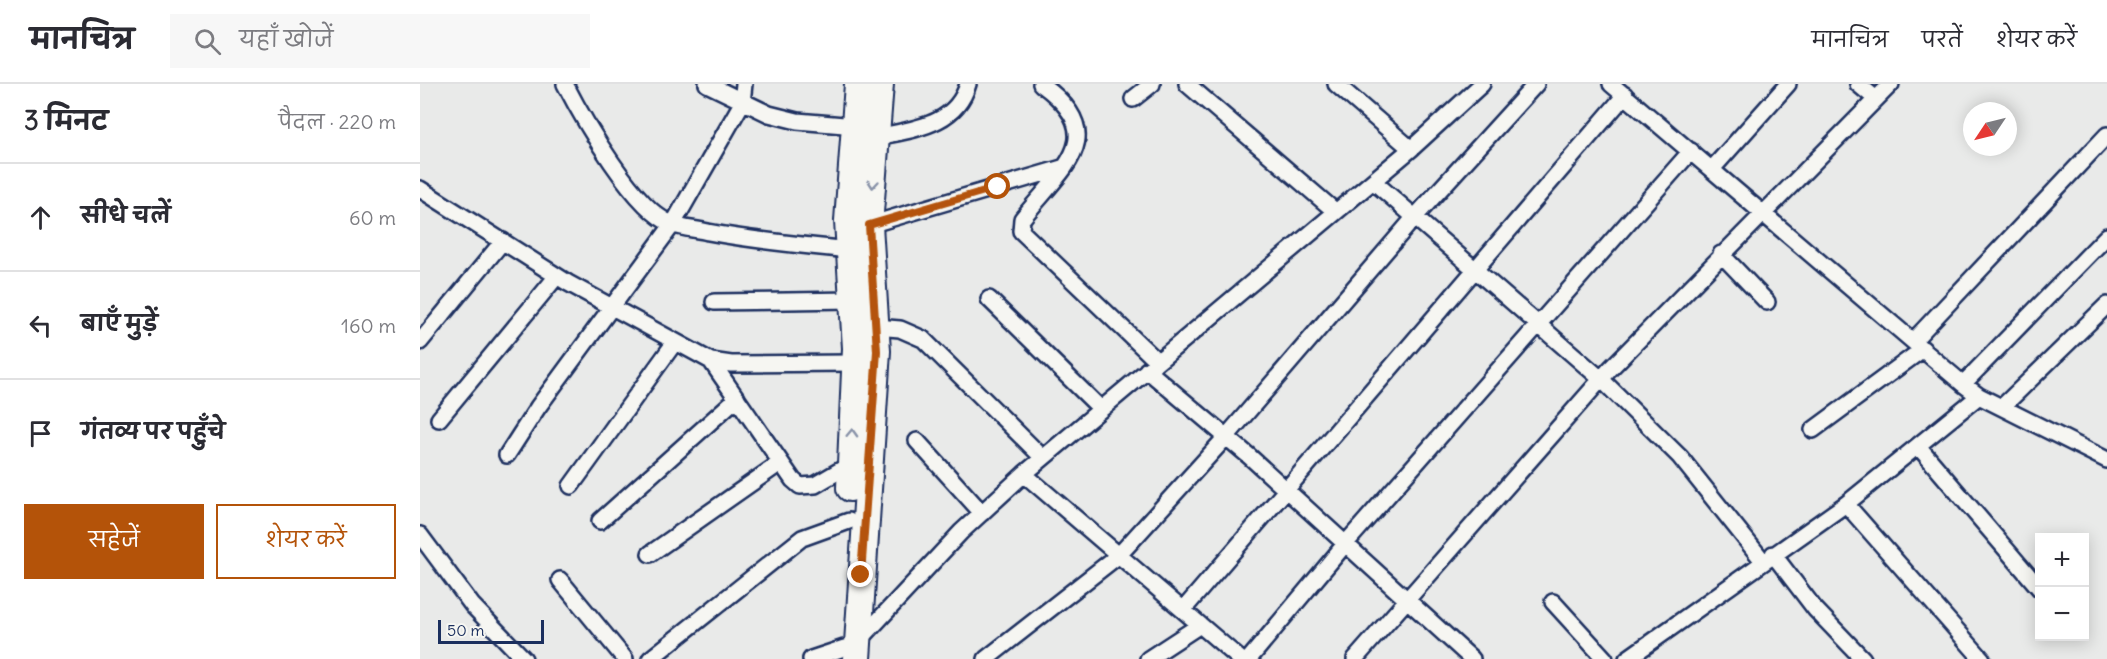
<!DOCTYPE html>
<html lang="hi">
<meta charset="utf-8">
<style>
:root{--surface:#fff;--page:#f7f7f7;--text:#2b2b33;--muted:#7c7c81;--line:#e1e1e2;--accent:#b45309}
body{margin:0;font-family:Delius,"Playpen Sans Deva",sans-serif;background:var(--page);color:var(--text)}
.controls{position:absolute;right:18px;bottom:18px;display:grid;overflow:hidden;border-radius:0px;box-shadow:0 3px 15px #0003}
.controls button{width:54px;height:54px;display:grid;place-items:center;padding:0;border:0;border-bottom:2px solid var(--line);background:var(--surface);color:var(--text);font:30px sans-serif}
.compass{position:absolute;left:1543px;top:18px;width:54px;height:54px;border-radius:50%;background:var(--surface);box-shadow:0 3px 15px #0003;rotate:235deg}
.scale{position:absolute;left:18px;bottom:15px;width:106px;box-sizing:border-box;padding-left:6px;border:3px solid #1b2f5e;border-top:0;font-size:16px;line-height:21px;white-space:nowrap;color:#1b2f5e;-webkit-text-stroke:4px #f6f6f2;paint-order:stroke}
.stop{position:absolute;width:18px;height:18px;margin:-14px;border:4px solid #b45309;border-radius:50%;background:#fff}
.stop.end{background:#b45309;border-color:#fff;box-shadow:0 2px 6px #0008}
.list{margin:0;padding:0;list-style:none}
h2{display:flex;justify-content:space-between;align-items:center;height:78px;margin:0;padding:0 24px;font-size:26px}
h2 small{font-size:20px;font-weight:400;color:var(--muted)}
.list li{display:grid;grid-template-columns:39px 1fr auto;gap:18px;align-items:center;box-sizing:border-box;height:108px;padding:0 24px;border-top:2px solid var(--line)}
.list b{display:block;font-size:22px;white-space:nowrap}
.list em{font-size:20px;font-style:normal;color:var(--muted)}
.actions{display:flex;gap:12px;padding:18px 24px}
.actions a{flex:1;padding:14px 0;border:2px solid var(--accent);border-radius:0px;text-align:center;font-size:21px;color:var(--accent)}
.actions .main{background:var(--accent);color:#fff}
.icon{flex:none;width:33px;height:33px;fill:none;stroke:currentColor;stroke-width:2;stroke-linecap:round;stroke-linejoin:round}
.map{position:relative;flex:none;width:1687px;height:575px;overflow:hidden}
header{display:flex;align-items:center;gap:36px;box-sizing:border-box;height:84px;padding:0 30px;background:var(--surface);border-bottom:2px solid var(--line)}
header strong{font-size:28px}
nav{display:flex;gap:33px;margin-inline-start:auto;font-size:21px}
.search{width:420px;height:54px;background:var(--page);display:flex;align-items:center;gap:15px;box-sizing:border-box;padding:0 21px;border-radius:0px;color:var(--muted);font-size:22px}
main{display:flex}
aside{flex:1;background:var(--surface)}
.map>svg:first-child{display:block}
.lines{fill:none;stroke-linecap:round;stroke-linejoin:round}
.street-casing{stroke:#1b2f5e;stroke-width:20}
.primary-casing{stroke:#1b2f5e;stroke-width:30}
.street{stroke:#f6f6f2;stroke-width:15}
.primary{stroke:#f6f6f2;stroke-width:26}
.oneway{stroke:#8892a8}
.route{stroke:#b45309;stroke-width:8}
</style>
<header>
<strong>मानचित्र</strong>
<div class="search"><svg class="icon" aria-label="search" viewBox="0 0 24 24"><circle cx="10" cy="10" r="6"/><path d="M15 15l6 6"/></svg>यहाँ खोजें</div>
<nav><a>मानचित्र</a><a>परतें</a><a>शेयर करें</a></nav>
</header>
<main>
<aside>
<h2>3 मिनट<small>पैदल · 220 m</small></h2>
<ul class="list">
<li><svg class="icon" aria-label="ahead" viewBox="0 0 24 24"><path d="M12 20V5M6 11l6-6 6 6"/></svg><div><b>सीधे चलें</b></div><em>60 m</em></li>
<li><svg class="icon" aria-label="left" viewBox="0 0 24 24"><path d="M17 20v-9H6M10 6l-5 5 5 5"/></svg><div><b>बाएँ मुड़ें</b></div><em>160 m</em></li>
<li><svg class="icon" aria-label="arrive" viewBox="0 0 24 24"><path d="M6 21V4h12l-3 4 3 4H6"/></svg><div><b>गंतव्य पर पहुँचे</b></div></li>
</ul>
<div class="actions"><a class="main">सहेजें</a><a>शेयर करें</a></div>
</aside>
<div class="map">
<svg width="1687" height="575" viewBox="0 0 1687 575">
<rect width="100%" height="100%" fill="#e9eae9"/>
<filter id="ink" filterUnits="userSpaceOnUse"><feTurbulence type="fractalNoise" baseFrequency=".0167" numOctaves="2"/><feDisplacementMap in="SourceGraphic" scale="12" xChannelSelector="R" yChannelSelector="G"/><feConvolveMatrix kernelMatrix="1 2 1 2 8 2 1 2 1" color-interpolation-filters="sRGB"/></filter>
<g filter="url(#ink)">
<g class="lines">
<defs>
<path id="street" d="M 145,0 C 164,37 215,126 252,140 C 263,145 277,145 288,148 C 335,157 382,161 429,166
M 287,0 L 349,30 L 377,37 L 436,42
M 621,0 C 693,52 642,84 602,135 L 601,147 L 737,277
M 767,0 L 916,128
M 916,0 L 991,65
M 1191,0 L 1543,300 L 1559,312 L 1687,376
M 1438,0 L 1456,15
M 713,15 L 732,0
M 457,53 C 493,45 536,42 548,0
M 1292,85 L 1368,0
M 953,97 L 1181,295 L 1260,373 L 1343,477
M 0,105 L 148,199 L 291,277 L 311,280 L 435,279
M 449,141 L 642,84
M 1301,170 L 1347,218
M 569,215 L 680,324
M 294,218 L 433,216
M 456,243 L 480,245 L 503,255 L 623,374
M 1493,257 L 1687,51
M 0,258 L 83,157
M 291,277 L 373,396 L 380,402 L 395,401 L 431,380
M 727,286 L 829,372 L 1052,575
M 1543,300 L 1687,152
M 1582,323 L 1687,221
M 19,335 L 137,192
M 1393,346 L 1503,265
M 497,357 L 562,429
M 1498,362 L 1620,505
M 87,371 L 118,323 L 253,140 L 322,19 L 324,0
M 604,390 L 820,575
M 151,402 L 255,258
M 1426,420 L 1562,575
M 180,437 L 317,314
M 0,451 L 52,521 L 104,575
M 230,470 L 360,379
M 1353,470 L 1395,525 L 1443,575
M 140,496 L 205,575
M 1133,518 L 1185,575
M 763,526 L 1205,11
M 439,557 L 541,448 L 604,390 L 991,65 L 1062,0
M 230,575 L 382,454 L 429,437
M 391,575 L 424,564
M 566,575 L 699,471 L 806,353 L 994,134 L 1116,0
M 728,575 L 780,541
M 829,575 L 926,459 L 1271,67
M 935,575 L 1190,285 L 1471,0
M 1207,575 L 1426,420 L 1559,312"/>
<path id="primary" d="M 430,404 L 436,264 L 428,137 L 438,0
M 437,575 L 457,267 L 449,141 L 460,0"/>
</defs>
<use href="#street" class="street-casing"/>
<use href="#primary" class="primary-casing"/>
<use href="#street" class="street"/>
<use href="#primary" class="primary"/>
</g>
<defs><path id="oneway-chevron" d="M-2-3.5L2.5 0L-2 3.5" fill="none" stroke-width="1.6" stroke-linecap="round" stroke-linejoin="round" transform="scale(1.5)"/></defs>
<g class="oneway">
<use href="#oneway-chevron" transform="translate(453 100) rotate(95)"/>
<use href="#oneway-chevron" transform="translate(432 349) rotate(-88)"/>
</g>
</g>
<g class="lines" filter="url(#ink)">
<path class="route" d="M 441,491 L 457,267 L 449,141 L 578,103"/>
</g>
</svg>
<div class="controls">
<button>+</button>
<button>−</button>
</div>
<svg class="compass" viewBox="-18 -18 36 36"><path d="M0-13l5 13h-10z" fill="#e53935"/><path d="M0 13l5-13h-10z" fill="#7c7c81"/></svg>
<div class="scale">50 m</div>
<div class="stop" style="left:578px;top:103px"></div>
<div class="stop end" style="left:441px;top:491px"></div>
</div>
</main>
